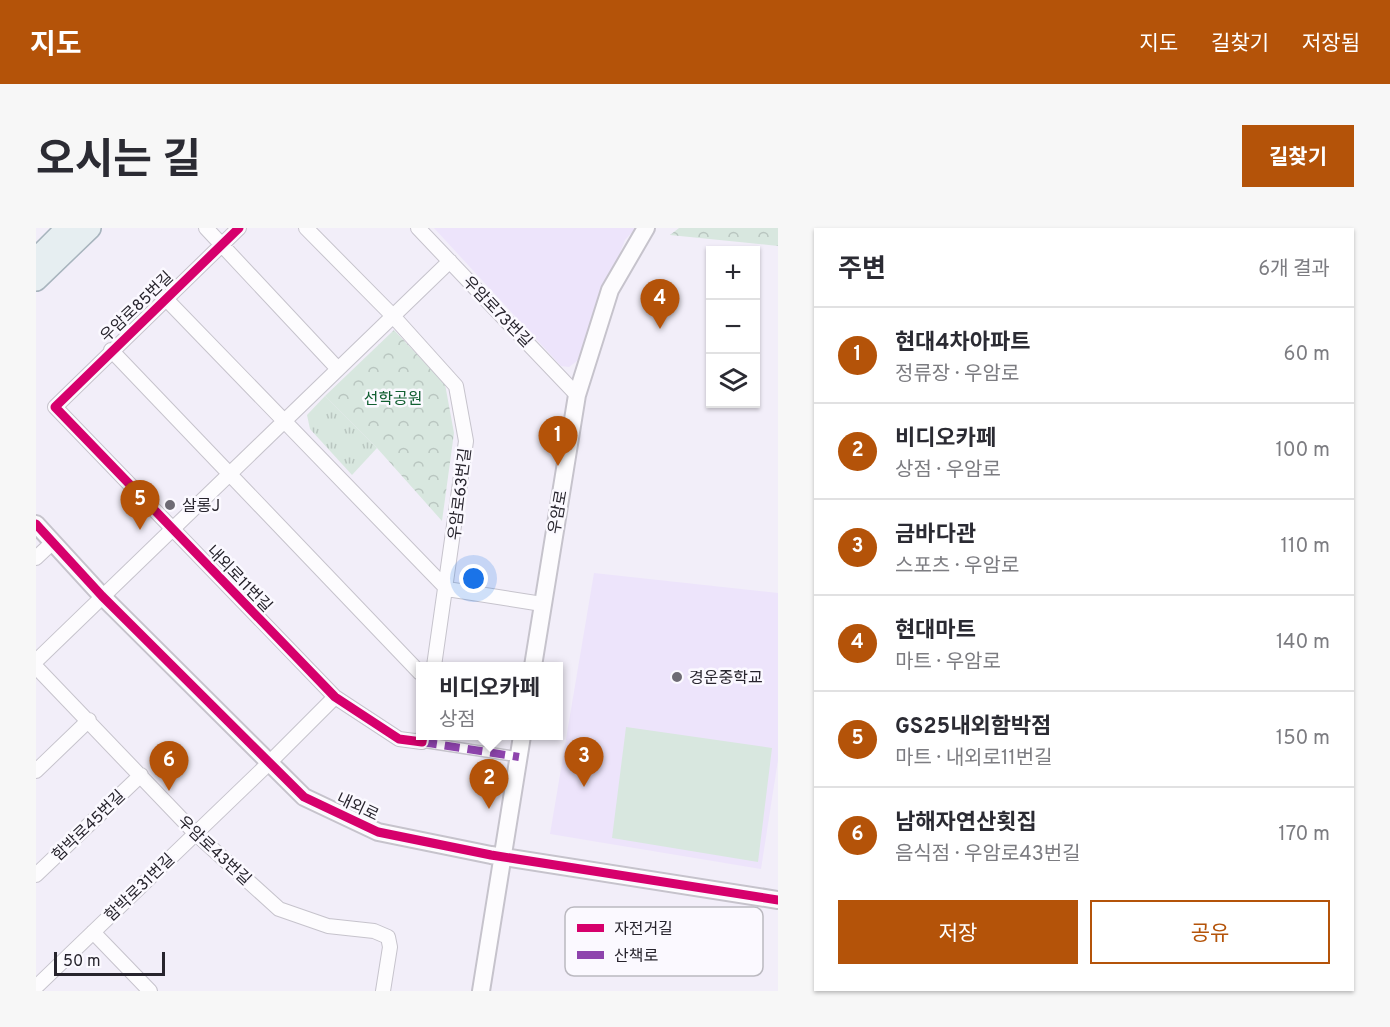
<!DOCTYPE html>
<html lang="ko">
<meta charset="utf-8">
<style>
:root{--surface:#fff;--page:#f7f7f7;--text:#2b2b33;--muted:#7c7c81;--line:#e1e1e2;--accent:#b45309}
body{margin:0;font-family:Overpass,"Noto Sans KR",sans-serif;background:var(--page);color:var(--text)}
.controls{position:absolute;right:18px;top:18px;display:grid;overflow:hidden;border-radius:0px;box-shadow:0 2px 4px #0004}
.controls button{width:54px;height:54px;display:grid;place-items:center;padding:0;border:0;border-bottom:2px solid var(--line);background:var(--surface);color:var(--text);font:30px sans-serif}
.scale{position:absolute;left:18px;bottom:15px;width:111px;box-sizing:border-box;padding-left:6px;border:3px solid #27242d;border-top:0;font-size:16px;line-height:21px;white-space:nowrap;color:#27242d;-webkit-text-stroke:4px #fbf9ff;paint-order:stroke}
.you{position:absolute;left:438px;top:351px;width:21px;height:21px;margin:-15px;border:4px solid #fff;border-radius:50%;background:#1a73e8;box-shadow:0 0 0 9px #1a73e833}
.badge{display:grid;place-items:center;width:39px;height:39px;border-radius:50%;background:var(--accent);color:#fff;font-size:20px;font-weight:700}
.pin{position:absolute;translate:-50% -50px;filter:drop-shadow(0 2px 3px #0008)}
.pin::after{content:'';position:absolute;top:32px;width:21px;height:18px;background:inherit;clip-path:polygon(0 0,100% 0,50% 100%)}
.popup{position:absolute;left:380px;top:434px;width:147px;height:78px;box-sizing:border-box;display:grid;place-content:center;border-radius:0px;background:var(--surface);filter:drop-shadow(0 2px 4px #0005);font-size:20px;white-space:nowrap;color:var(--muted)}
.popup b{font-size:22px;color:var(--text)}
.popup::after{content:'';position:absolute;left:50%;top:100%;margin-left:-12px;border:12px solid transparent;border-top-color:var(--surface)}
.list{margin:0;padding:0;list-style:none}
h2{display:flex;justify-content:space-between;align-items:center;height:78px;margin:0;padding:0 24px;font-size:26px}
h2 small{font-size:20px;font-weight:400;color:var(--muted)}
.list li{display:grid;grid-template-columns:39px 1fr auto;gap:18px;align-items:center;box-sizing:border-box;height:96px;padding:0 24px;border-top:2px solid var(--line)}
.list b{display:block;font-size:22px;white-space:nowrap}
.list p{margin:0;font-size:20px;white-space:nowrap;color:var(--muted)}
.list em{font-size:20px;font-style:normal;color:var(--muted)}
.actions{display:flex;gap:12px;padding:18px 24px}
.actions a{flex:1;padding:14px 0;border:2px solid var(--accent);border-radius:0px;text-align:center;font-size:21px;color:var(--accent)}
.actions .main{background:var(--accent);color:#fff}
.icon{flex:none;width:33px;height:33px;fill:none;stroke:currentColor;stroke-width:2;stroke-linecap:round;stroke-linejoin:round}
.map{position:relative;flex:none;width:742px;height:763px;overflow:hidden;border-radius:0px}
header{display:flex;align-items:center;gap:36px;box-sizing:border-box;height:84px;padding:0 30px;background:var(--accent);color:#fff}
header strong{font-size:28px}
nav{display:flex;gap:33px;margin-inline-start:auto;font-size:21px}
.intro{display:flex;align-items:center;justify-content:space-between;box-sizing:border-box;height:144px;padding:0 36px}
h1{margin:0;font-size:42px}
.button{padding:15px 27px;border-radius:0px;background:var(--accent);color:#fff;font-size:21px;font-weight:700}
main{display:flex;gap:36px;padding:0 36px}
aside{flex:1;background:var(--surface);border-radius:0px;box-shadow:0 2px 4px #0004}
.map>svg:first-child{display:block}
.built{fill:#ede4fb}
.grass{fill:url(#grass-tufts)}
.park{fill:url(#park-crowns)}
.pitch{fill:#d8e7df}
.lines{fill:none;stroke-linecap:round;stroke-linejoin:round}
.pedestrian-casing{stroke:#c6c3cc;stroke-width:12}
.minor-casing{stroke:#c6c3cc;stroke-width:16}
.tertiary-casing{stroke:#c6c3cc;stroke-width:20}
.primary-casing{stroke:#a7b4bd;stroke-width:24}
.pedestrian{stroke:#fdfcfe;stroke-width:9}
.minor{stroke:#fdfcfe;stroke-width:14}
.tertiary{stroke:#fdfcfe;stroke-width:16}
.primary{stroke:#e6eef1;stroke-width:21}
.quiet{stroke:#8e44ad;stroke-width:8;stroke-dasharray:15 8;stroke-linecap:butt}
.cycleway-casing{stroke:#fbf9ff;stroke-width:13}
.cycleway{stroke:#d6006c;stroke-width:9}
.poi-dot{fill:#6e6b74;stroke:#fbf9ff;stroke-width:2}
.labels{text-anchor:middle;stroke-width:5;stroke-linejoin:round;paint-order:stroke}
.street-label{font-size:16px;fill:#27242d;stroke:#fbf9ff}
.park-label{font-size:16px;fill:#115f31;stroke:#fbf9ff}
.poi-label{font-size:16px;fill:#27242d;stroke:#fbf9ff;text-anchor:start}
.key{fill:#fbf9ff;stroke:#bbb9c0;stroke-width:1.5}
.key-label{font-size:16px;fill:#27242d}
</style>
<header>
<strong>지도</strong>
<nav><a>지도</a><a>길찾기</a><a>저장됨</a></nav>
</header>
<div class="intro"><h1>오시는 길</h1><a class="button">길찾기</a></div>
<main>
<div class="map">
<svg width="742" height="763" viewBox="0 0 742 763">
<defs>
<pattern id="grass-tufts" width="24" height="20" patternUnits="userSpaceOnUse" patternTransform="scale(1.5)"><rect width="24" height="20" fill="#d8e7df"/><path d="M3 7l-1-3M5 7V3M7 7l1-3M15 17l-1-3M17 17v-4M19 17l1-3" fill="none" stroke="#b9c6c0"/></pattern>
<pattern id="park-crowns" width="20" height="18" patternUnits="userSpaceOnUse" patternTransform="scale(1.5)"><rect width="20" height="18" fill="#d8e7df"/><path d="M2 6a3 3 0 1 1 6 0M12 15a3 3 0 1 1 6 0" fill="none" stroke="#b9c6c0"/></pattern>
</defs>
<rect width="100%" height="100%" fill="#f2eef9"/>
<path class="built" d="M 398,0 L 600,0 L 589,12 L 541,133 L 533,139 L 525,138 Z
M 558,345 L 742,365 L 742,532 L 725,641 L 514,606 Z"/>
<path class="grass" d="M 289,168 L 341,220 L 316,247 L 274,201 L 271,187 Z"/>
<path class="park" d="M 643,0 L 742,0 L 742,18 L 634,7 Z
M 358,102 L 409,156 L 418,205 L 406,293 L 341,220 L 289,168 Z"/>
<path class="pitch" d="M 590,499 L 736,520 L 722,634 L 576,610 Z"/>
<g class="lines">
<defs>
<path id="pedestrian" d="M 386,514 L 483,529"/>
<path id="minor" d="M 170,0 L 302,141
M 203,0 L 19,179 L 299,469 L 363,511 L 386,514 L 387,508
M 270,0 L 357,88 L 420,158 L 430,213 L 398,438
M 382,0 L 541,167
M 130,71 L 411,361 L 506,376
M 75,122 L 384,445
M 0,330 L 17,314
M 0,433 L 414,33
M 0,439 L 159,605 L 243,681 L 292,698 L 338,703 L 352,709 L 354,719 L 347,763
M 0,543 L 53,492
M 0,647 L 105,547
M 57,704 L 114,763
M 0,759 L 233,535 L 299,469"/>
<path id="tertiary" d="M 0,296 L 66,368 L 268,569 L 342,604 L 455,627 L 742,672
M 497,438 L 541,167 L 574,62 L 610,0
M 445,763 L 486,508"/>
<path id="primary" d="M 0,31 L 31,0
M 0,52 L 54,0"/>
</defs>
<use href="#pedestrian" class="pedestrian-casing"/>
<use href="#minor" class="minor-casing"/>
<use href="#tertiary" class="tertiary-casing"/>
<use href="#primary" class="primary-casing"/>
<use href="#pedestrian" class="pedestrian"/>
<use href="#minor" class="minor"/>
<use href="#tertiary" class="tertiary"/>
<use href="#primary" class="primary"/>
<path class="quiet" d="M 386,514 L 483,529"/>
<defs>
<path id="cycleway" d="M 203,0 L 19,179 L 299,469 L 363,511 L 386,514 L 387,508
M 0,296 L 66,368 L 268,569 L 342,604 L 455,627 L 742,672"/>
</defs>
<use href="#cycleway" class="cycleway-casing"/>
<use href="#cycleway" class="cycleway"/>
</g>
<g class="poi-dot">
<circle cx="134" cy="277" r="6"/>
<circle cx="641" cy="449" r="6"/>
</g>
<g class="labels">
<g class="street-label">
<text transform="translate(100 78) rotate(-44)" y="6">우암로85번길</text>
<text transform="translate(462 83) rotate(46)" y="6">우암로73번길</text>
<text transform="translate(423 266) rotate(-83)" y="6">우암로63번길</text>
<text transform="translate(521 284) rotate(-80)" y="6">우암로</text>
<text transform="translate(204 350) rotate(46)" y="6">내외로11번길</text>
<text transform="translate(322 578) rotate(25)" y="6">내외로</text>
<text transform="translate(52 597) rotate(-44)" y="6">함박로45번길</text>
<text transform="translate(179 622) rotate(43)" y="6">우암로43번길</text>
<text transform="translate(103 659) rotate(-44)" y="6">함박로31번길</text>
</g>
<g class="park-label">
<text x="357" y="176">선학공원</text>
</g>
<g class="poi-label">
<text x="146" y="283">살롱J</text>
<text x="653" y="455">경운중학교</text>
</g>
</g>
<rect x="529" y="679" width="198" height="69" rx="9" class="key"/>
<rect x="541" y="696" width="27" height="8" fill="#d6006c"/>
<rect x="541" y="723" width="27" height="8" fill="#8e44ad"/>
<g class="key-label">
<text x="578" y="706">자전거길</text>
<text x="578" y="733">산책로</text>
</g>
</svg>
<div class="controls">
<button>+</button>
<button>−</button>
<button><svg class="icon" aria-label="layers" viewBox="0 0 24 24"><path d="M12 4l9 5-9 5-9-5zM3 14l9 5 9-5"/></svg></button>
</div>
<div class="scale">50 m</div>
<div class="you"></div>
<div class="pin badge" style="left:522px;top:238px">1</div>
<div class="pin badge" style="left:453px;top:581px">2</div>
<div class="popup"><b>비디오카페</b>상점</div>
<div class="pin badge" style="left:548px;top:559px">3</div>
<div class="pin badge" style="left:624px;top:101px">4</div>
<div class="pin badge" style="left:104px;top:302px">5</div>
<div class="pin badge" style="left:133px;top:563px">6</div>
</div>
<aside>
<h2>주변<small>6개 결과</small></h2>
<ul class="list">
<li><span class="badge">1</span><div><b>현대4차아파트</b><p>정류장 · 우암로</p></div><em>60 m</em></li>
<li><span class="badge">2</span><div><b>비디오카페</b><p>상점 · 우암로</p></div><em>100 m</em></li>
<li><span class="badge">3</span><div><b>금바다관</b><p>스포츠 · 우암로</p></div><em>110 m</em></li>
<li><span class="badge">4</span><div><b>현대마트</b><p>마트 · 우암로</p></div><em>140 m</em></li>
<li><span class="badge">5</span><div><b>GS25내외함박점</b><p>마트 · 내외로11번길</p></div><em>150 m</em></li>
<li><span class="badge">6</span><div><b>남해자연산횟집</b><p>음식점 · 우암로43번길</p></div><em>170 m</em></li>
</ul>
<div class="actions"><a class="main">저장</a><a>공유</a></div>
</aside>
</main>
